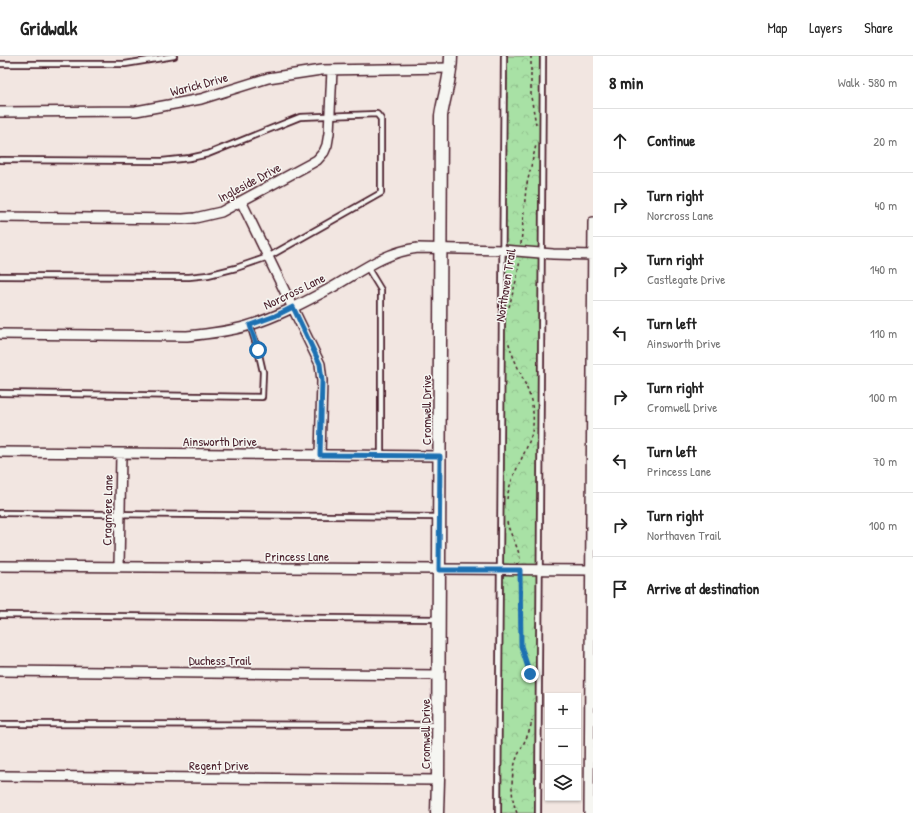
<!DOCTYPE html>
<meta charset="utf-8">
<style>
:root{--surface:#fff;--page:#f6f6f6;--text:#222;--muted:#767676;--line:#e0e0e0}
body{margin:0;font-family:"Patrick Hand",sans-serif;background:var(--page);color:var(--text)}
.controls{position:absolute;right:12px;bottom:12px;display:grid;overflow:hidden;border-radius:0px;box-shadow:0 1px 3px #0004}
.controls button{width:36px;height:36px;display:grid;place-items:center;padding:0;border:0;border-bottom:1px solid var(--line);background:var(--surface);color:var(--text);font:20px sans-serif}
.stop{position:absolute;width:12px;height:12px;margin:-9px;border:3px solid #1f6fb2;border-radius:50%;background:#fff}
.stop.end{background:#1f6fb2;border-color:#fff;box-shadow:0 1px 4px #0008}
.list{margin:0;padding:0;list-style:none}
h2{display:flex;justify-content:space-between;align-items:center;height:52px;margin:0;padding:0 16px;font-size:17px}
h2 small{font-size:13px;font-weight:400;color:var(--muted)}
.list li{display:grid;grid-template-columns:26px 1fr auto;gap:12px;align-items:center;box-sizing:border-box;height:64px;padding:0 16px;border-top:1px solid var(--line)}
.list b{display:block;font-size:15px;white-space:nowrap}
.list p{margin:0;font-size:13px;white-space:nowrap;color:var(--muted)}
.list em{font-size:13px;font-style:normal;color:var(--muted)}
.icon{flex:none;width:22px;height:22px;fill:none;stroke:currentColor;stroke-width:2;stroke-linecap:round;stroke-linejoin:round}
.map{position:relative;flex:none;width:593px;height:757px;overflow:hidden}
header{display:flex;align-items:center;gap:24px;box-sizing:border-box;height:56px;padding:0 20px;background:var(--surface);border-bottom:1px solid var(--line)}
header strong{font-size:19px}
nav{display:flex;gap:22px;margin-inline-start:auto;font-size:14px}
main{display:flex}
aside{flex:1;background:var(--surface)}
.map>svg:first-child{display:block}
.park{fill:url(#park-crowns);stroke:#798068}
.lines{fill:none;stroke-linecap:round;stroke-linejoin:round}
.lane-casing{stroke:#4a1f2b;stroke-width:8}
.street-casing{stroke:#4a1f2b;stroke-width:12}
.secondary-casing{stroke:#4a1f2b;stroke-width:15}
.path{stroke:#4a1f2b;stroke-width:1.5;stroke-dasharray:3 3;stroke-linecap:butt}
.lane{stroke:#f6f6f2;stroke-width:4.5}
.street{stroke:#f6f6f2;stroke-width:9}
.secondary{stroke:#f6f6f2;stroke-width:12}
.route{stroke:#1f6fb2;stroke-width:5}
.labels{text-anchor:middle;stroke-width:3;stroke-linejoin:round;paint-order:stroke}
.street-label{font-size:13px;fill:#4a1f2b;stroke:#f6f6f2}
</style>
<header>
<strong>Gridwalk</strong>
<nav><a>Map</a><a>Layers</a><a>Share</a></nav>
</header>
<main>
<div class="map">
<svg width="593" height="757" viewBox="0 0 593 757">
<defs>
<pattern id="park-crowns" width="20" height="18" patternUnits="userSpaceOnUse"><rect width="20" height="18" fill="#a8e1a5"/><path d="M2 6a3 3 0 1 1 6 0M12 15a3 3 0 1 1 6 0" fill="none" stroke="#92c18e"/></pattern>
</defs>
<rect width="100%" height="100%" fill="#f2e6e1"/>
<filter id="ink" filterUnits="userSpaceOnUse"><feTurbulence type="fractalNoise" baseFrequency=".025" numOctaves="2"/><feDisplacementMap in="SourceGraphic" scale="8" xChannelSelector="R" yChannelSelector="G"/><feConvolveMatrix kernelMatrix="1 2 1 2 8 2 1 2 1" color-interpolation-filters="sRGB"/></filter>
<g filter="url(#ink)">
<path class="park" d="M 502,0 L 542,0 L 537,757 L 496,757 Z"/>
<g class="lines">
<defs>
<path id="lane" d="M 0,8 L 125,8 L 174,0
M 0,104 L 162,105 L 190,102 L 208,98 L 300,61 L 377,58 L 381,63 L 381,137 L 268,201 L 236,212 L 208,219 L 189,221 L 0,220
M 367,211 L 381,234 L 381,399
M 0,337 L 262,341 L 263,316 L 258,294 L 250,269
M 0,457 L 438,461
M 0,559 L 437,563
M 0,668 L 437,669
M 498,757 L 504,0
M 538,757 L 543,0"/>
<path id="street" d="M 0,56 L 136,55 L 201,43 L 268,22 L 321,14 L 451,12
M 241,145 L 320,308 L 322,325 L 320,399
M 0,161 L 183,163 L 195,162 L 221,156 L 310,108 L 317,104 L 324,96 L 327,89 L 329,77 L 332,14
M 0,278 L 187,280 C 207,278 227,276 247,270 C 277,261 305,246 333,231 C 361,215 385,196 418,192 L 502,194 L 553,198 L 593,199
M 0,396 L 440,400
M 0,510 L 593,514
M 119,511 L 121,398
M 0,615 L 439,619
M 0,720 L 438,724
M 589,757 L 593,166"/>
<path id="secondary" d="M 437,757 L 438,724 L 441,60 C 444,39 451,23 451,0"/>
</defs>
<use href="#lane" class="lane-casing"/>
<use href="#street" class="street-casing"/>
<use href="#secondary" class="secondary-casing"/>
<path class="path" d="M 531,0 L 531,41 L 536,68
M 521,188 L 526,132 L 536,89
M 509,251 L 517,221 L 520,204
M 507,443 C 510,420 524,402 531,380 C 541,342 516,318 508,284
M 507,466 C 510,480 520,492 520,506
M 520,522 L 521,590 L 533,628
M 517,757 C 510,741 511,720 516,704 C 521,691 530,678 532,664"/>
<use href="#lane" class="lane"/>
<use href="#street" class="street"/>
<use href="#secondary" class="secondary"/>
</g>
</g>
<g class="lines" filter="url(#ink)">
<path class="route" d="M 258,294 L 250,269 L 275,260 L 293,251 L 320,308 L 322,325 L 320,399 L 440,400 L 439,514 L 520,514 L 521,590 L 530,618"/>
</g>
<g class="labels">
<g class="street-label">
<text transform="translate(199 28) rotate(-15)" y="5">Warick Drive</text>
<text transform="translate(249 126) rotate(-28)" y="5">Ingleside Drive</text>
<text transform="translate(505 229) rotate(-81)" y="5">Northaven Trail</text>
<text transform="translate(294 235) rotate(-26)" y="5">Norcross Lane</text>
<text transform="translate(426 354) rotate(-90)" y="5">Cromwell Drive</text>
<text x="220" y="390">Ainsworth Drive</text>
<text transform="translate(107 454) rotate(-89)" y="5">Cragmere Lane</text>
<text x="297" y="505">Princess Lane</text>
<text x="220" y="609">Duchess Trail</text>
<text transform="translate(425 678) rotate(-90)" y="5">Cromwell Drive</text>
<text x="219" y="714">Regent Drive</text>
</g>
</g>
</svg>
<div class="controls">
<button>+</button>
<button>−</button>
<button><svg class="icon" aria-label="layers" viewBox="0 0 24 24"><path d="M12 4l9 5-9 5-9-5zM3 14l9 5 9-5"/></svg></button>
</div>
<div class="stop" style="left:258px;top:294px"></div>
<div class="stop end" style="left:530px;top:618px"></div>
</div>
<aside>
<h2>8 min<small>Walk · 580 m</small></h2>
<ul class="list">
<li><svg class="icon" aria-label="ahead" viewBox="0 0 24 24"><path d="M12 20V5M6 11l6-6 6 6"/></svg><div><b>Continue</b></div><em>20 m</em></li>
<li><svg class="icon" aria-label="right" viewBox="0 0 24 24"><path d="M7 20v-9h11M14 6l5 5-5 5"/></svg><div><b>Turn right</b><p>Norcross Lane</p></div><em>40 m</em></li>
<li><svg class="icon" aria-label="right" viewBox="0 0 24 24"><path d="M7 20v-9h11M14 6l5 5-5 5"/></svg><div><b>Turn right</b><p>Castlegate Drive</p></div><em>140 m</em></li>
<li><svg class="icon" aria-label="left" viewBox="0 0 24 24"><path d="M17 20v-9H6M10 6l-5 5 5 5"/></svg><div><b>Turn left</b><p>Ainsworth Drive</p></div><em>110 m</em></li>
<li><svg class="icon" aria-label="right" viewBox="0 0 24 24"><path d="M7 20v-9h11M14 6l5 5-5 5"/></svg><div><b>Turn right</b><p>Cromwell Drive</p></div><em>100 m</em></li>
<li><svg class="icon" aria-label="left" viewBox="0 0 24 24"><path d="M17 20v-9H6M10 6l-5 5 5 5"/></svg><div><b>Turn left</b><p>Princess Lane</p></div><em>70 m</em></li>
<li><svg class="icon" aria-label="right" viewBox="0 0 24 24"><path d="M7 20v-9h11M14 6l5 5-5 5"/></svg><div><b>Turn right</b><p>Northaven Trail</p></div><em>100 m</em></li>
<li><svg class="icon" aria-label="arrive" viewBox="0 0 24 24"><path d="M6 21V4h12l-3 4 3 4H6"/></svg><div><b>Arrive at destination</b></div></li>
</ul>
</aside>
</main>
